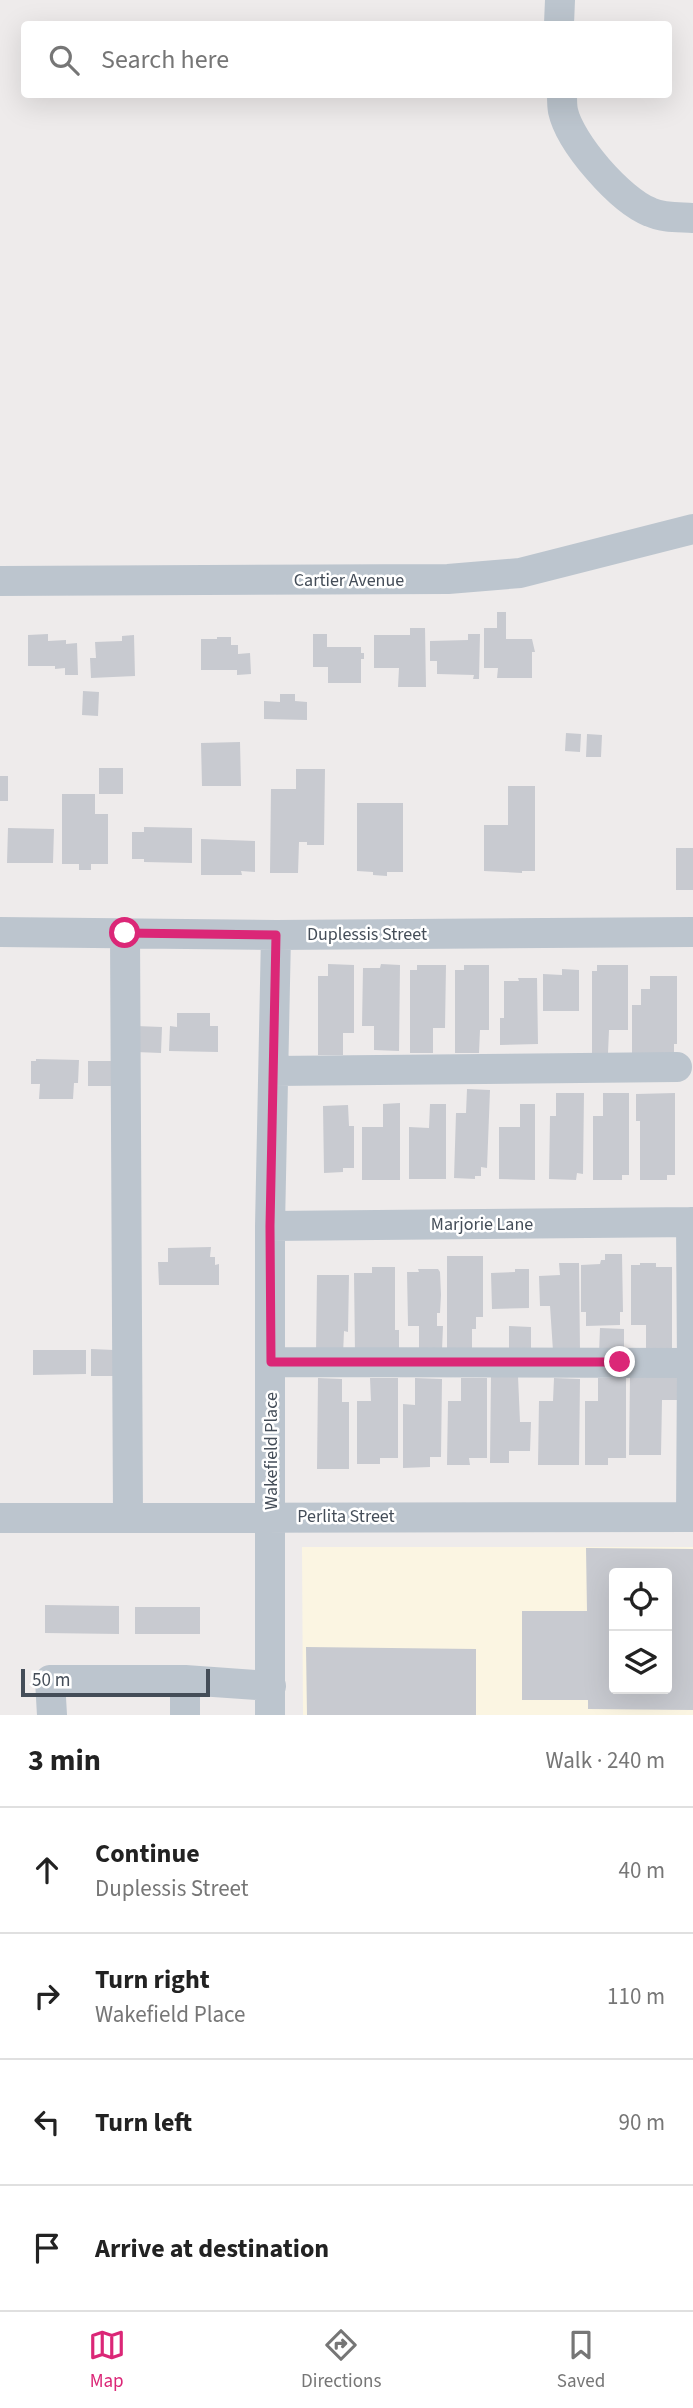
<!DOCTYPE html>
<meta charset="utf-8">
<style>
:root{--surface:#fff;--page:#f6f6f6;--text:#222;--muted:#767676;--line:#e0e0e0;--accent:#db2777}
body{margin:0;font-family:"Source Sans 3",sans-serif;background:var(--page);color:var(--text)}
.controls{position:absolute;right:21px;bottom:21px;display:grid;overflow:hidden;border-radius:7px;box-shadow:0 7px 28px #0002}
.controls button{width:63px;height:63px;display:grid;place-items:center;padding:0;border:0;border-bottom:2px solid var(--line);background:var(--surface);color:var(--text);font:35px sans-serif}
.scale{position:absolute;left:21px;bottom:18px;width:189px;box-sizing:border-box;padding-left:7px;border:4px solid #444d58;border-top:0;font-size:19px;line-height:24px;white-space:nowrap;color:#444d58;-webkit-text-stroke:5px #fff;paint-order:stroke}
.stop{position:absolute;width:21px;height:21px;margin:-16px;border:5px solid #db2777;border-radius:50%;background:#fff}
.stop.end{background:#db2777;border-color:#fff;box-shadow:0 2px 7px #0008}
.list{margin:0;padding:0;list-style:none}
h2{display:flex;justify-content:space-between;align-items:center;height:91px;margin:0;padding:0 28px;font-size:30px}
h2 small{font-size:23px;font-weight:400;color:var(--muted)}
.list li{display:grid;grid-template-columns:46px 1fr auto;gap:21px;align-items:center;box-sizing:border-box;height:126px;padding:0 28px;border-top:2px solid var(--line)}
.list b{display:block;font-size:26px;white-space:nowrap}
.list p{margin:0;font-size:23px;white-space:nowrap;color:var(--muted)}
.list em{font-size:23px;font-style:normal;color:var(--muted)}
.icon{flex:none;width:38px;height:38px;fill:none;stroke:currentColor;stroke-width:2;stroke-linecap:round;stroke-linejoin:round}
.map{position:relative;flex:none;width:693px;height:1715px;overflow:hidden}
.search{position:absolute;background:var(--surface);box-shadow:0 7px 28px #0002;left:21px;right:21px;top:21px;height:77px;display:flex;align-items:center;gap:18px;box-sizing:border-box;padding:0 24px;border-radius:7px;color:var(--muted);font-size:26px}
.sheet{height:595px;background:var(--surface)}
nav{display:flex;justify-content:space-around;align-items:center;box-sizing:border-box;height:98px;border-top:2px solid var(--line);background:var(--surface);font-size:19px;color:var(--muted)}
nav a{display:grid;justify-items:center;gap:4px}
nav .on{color:var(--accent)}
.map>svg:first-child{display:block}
.commercial{fill:#fbf5e2;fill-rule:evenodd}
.building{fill:#c8cad0;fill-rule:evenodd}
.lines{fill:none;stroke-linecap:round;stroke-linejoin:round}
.minor{stroke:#bcc5ce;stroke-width:30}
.route{stroke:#db2777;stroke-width:9}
.labels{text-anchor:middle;stroke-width:5;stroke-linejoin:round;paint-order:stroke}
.street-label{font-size:18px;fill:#444d58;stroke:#fff}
</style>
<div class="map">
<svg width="693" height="1715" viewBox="0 0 693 1715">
<rect width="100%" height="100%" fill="#eeebeb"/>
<path class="commercial" d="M 302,1547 L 693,1547 L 693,1715 L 303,1715 ZM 614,1573 L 667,1573 L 667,1689 L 614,1689 Z"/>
<path class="building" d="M 497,612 L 506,612 L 506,639 L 532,639 L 535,652 L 532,652 L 532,678 L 497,678 L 498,668 L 484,668 L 484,628 L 497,628 Z
M 410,628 L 425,628 L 426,687 L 398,687 L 399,668 L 374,668 L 374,635 L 410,635 Z
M 48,634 L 48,641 L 66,640 L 66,644 L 77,643 L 78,675 L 65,675 L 65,668 L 55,669 L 55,666 L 28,666 L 28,635 Z
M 313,634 L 327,634 L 327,647 L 361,647 L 361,653 L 364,653 L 364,659 L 361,659 L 361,683 L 328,683 L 328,667 L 313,667 Z
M 468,634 L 480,634 L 479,679 L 473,679 L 474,675 L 437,674 L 437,661 L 430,661 L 430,641 L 468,640 Z
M 134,635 L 135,676 L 91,678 L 90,658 L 96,658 L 95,642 L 122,641 L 122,636 Z
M 217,637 L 231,637 L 231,645 L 238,645 L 238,654 L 250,653 L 251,674 L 237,675 L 237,670 L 201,670 L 201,639 L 217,639 Z
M 83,691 L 99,692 L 98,716 L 82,715 Z
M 280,694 L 295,694 L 295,701 L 307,702 L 307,720 L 264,719 L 264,701 L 280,702 Z
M 566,733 L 581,734 L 580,752 L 565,751 Z
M 587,734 L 602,735 L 601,757 L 586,757 Z
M 240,742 L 241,786 L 202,786 L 201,743 Z
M 99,768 L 123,768 L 123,794 L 99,794 Z
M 296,769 L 325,769 L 324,845 L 307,845 L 307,842 L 299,842 L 298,873 L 270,873 L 271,789 L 296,789 Z
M 0,776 L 8,776 L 8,801 L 0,801 Z
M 508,786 L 535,786 L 535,871 L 522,871 L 522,873 L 484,871 L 484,825 L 508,825 Z
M 62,794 L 95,794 L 95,814 L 108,814 L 108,864 L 91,864 L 91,870 L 79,870 L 79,864 L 62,864 Z
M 357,803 L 403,803 L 403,872 L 387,872 L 387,876 L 373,875 L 373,872 L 357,871 Z
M 144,827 L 192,828 L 192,863 L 144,862 L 144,859 L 132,859 L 132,832 L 144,832 Z
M 8,828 L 54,829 L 53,863 L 7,863 Z
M 201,839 L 255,841 L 255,872 L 241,871 L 242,875 L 201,875 Z
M 676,848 L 693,848 L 693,890 L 676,890 Z
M 328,964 L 354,965 L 354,1033 L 343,1033 L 343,1055 L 318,1055 L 318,976 L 328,976 Z
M 381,964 L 400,965 L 399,1051 L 374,1050 L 374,1026 L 362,1026 L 363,968 L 380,968 Z
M 417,965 L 446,965 L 445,1028 L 433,1028 L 433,1053 L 410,1053 L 410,970 L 417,970 Z
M 464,965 L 489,965 L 489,1030 L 480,1030 L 479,1053 L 455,1053 L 455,970 L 464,970 Z
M 597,965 L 628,965 L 628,1030 L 609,1030 L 608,1053 L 592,1053 L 592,971 L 597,971 Z
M 562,969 L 579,970 L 579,1011 L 543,1011 L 543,974 L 562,975 Z
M 650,976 L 677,976 L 677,1044 L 674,1044 L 674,1058 L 632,1058 L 632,1005 L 641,1005 L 641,989 L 650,989 Z
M 518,978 L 537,978 L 538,1044 L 500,1045 L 500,1018 L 504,1018 L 504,981 L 519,981 Z
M 177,1013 L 210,1013 L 210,1026 L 218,1026 L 218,1052 L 169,1051 L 170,1026 L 177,1027 Z
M 136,1026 L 162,1027 L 161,1053 L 136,1052 Z
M 36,1059 L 79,1060 L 78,1083 L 74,1083 L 73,1099 L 39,1099 L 40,1084 L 31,1084 L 31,1061 L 36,1061 Z
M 88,1061 L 112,1061 L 112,1086 L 88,1086 Z
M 467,1089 L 490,1090 L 487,1168 L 481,1167 L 481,1176 L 475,1176 L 475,1179 L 454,1178 L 456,1113 L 466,1113 Z
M 556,1093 L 584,1093 L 583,1174 L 577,1173 L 576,1180 L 549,1179 L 550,1116 L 556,1116 Z
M 603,1093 L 629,1093 L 629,1175 L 622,1175 L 622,1180 L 593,1180 L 593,1116 L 603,1116 Z
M 675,1093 L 675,1175 L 667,1175 L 667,1180 L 640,1180 L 640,1121 L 636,1121 L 636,1094 Z
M 400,1103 L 400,1180 L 362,1180 L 362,1127 L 383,1127 L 383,1104 Z
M 430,1104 L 446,1104 L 446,1179 L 409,1179 L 409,1127 L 429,1128 Z
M 520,1104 L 535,1104 L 535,1180 L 499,1179 L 499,1127 L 520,1127 Z
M 348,1105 L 349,1126 L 354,1126 L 354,1168 L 343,1168 L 343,1172 L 324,1173 L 323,1106 Z
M 211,1247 L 210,1257 L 215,1257 L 215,1265 L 219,1264 L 219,1285 L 159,1285 L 158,1262 L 168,1262 L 168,1248 Z
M 605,1254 L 622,1254 L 623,1312 L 620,1312 L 620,1325 L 586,1326 L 586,1312 L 581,1312 L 581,1265 L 600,1264 L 601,1260 L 605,1260 Z
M 447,1256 L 483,1256 L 483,1317 L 476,1317 L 476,1329 L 472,1329 L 472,1352 L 447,1351 Z
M 559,1263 L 579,1263 L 580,1351 L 553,1351 L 550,1306 L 540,1306 L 539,1276 L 560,1275 Z
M 640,1263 L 656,1263 L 656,1267 L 672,1267 L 672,1350 L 646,1350 L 646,1325 L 631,1325 L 631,1265 L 640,1265 Z
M 372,1267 L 395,1267 L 395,1330 L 399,1330 L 399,1353 L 355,1354 L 354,1273 L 372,1273 Z
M 418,1269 L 438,1269 L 440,1272 L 441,1295 L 440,1313 L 437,1313 L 437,1326 L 443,1326 L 442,1350 L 419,1350 L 419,1326 L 408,1326 L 407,1272 L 419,1272 Z
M 515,1269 L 529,1269 L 529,1308 L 492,1309 L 491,1273 L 515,1272 Z
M 317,1275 L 349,1275 L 348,1332 L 344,1331 L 343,1355 L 316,1354 Z
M 509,1326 L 531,1327 L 531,1351 L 509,1351 Z
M 600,1328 L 624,1329 L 624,1354 L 599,1354 Z
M 91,1349 L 114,1350 L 114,1376 L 91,1376 Z
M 33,1350 L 86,1350 L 86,1374 L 33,1375 Z
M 491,1376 L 518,1376 L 520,1422 L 531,1422 L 530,1451 L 509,1451 L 509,1463 L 490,1463 Z
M 630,1376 L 679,1376 L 679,1400 L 662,1400 L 661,1455 L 629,1455 Z
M 318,1378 L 342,1379 L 342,1402 L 349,1402 L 349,1469 L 317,1469 Z
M 370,1378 L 398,1378 L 398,1458 L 380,1458 L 380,1464 L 357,1464 L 357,1401 L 371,1401 Z
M 415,1378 L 442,1379 L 441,1457 L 430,1457 L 430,1467 L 403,1468 L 403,1404 L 415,1405 Z
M 461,1378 L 487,1378 L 487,1458 L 469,1458 L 470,1465 L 447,1465 L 448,1401 L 461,1401 Z
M 554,1378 L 580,1379 L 579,1465 L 538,1465 L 539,1401 L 553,1401 Z
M 598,1378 L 626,1378 L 626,1458 L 608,1458 L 608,1465 L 585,1465 L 585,1401 L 598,1401 Z
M 586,1548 L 693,1549 L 693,1710 L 588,1709 L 588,1700 L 522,1700 L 522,1611 L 587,1611 ZM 614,1573 L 667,1573 L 667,1689 L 614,1689 Z
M 45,1605 L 119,1606 L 119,1634 L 45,1633 Z
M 135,1607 L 200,1607 L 200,1634 L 135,1634 Z
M 306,1647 L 476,1649 L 476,1715 L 307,1715 Z"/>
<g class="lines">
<path class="minor" d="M 559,24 L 560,0
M 562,94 C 562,100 562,106 563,111 C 570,143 620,200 650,212 C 663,218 679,217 693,218
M 0,581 L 448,579 L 520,573 L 693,529
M 0,932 L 276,935 L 693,932
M 125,933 L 128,1517
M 274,1071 L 677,1067
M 691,1222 L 692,1363
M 270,1226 L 693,1222
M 271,1362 L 692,1363 L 691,1517
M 0,1518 L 693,1517
M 185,1680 L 185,1715
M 52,1715 L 50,1680 L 185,1680 L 271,1686
M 270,1715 L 270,1226 L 276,935"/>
</g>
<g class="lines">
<path class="route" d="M 125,933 L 276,935 L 270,1226 L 271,1362 L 620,1362"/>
</g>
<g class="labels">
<g class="street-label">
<text x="349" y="586">Cartier Avenue</text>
<text x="367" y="940">Duplessis Street</text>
<text x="482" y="1230">Marjorie Lane</text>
<text transform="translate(271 1451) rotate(-90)" y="6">Wakefield Place</text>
<text x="346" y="1522">Perlita Street</text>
</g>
</g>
</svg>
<div class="controls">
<button><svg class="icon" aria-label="locate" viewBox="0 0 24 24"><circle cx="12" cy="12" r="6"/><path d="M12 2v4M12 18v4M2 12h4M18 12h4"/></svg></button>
<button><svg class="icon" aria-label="layers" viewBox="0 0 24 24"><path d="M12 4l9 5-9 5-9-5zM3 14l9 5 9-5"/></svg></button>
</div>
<div class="scale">50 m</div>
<div class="stop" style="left:125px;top:933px"></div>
<div class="stop end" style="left:620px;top:1362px"></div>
<div class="search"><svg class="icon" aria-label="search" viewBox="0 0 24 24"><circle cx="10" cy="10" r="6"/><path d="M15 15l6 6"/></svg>Search here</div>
</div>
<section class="sheet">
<h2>3 min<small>Walk · 240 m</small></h2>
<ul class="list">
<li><svg class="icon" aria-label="ahead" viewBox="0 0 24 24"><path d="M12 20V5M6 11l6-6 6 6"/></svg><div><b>Continue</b><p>Duplessis Street</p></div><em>40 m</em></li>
<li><svg class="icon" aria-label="right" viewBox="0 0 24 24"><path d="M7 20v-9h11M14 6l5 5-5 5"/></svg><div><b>Turn right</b><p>Wakefield Place</p></div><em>110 m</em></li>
<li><svg class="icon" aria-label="left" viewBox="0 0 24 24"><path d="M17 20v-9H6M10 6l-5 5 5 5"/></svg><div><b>Turn left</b></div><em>90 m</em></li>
<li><svg class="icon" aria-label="arrive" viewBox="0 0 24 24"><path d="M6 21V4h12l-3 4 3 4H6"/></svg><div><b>Arrive at destination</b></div></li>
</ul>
</section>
<nav>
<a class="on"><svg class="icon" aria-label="map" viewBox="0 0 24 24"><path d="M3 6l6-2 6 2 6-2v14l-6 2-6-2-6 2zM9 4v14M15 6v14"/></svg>Map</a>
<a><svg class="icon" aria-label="directions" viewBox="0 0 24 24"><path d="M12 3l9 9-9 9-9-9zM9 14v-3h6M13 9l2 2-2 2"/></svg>Directions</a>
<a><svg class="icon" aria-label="saved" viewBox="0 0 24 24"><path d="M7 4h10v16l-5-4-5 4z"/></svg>Saved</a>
</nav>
